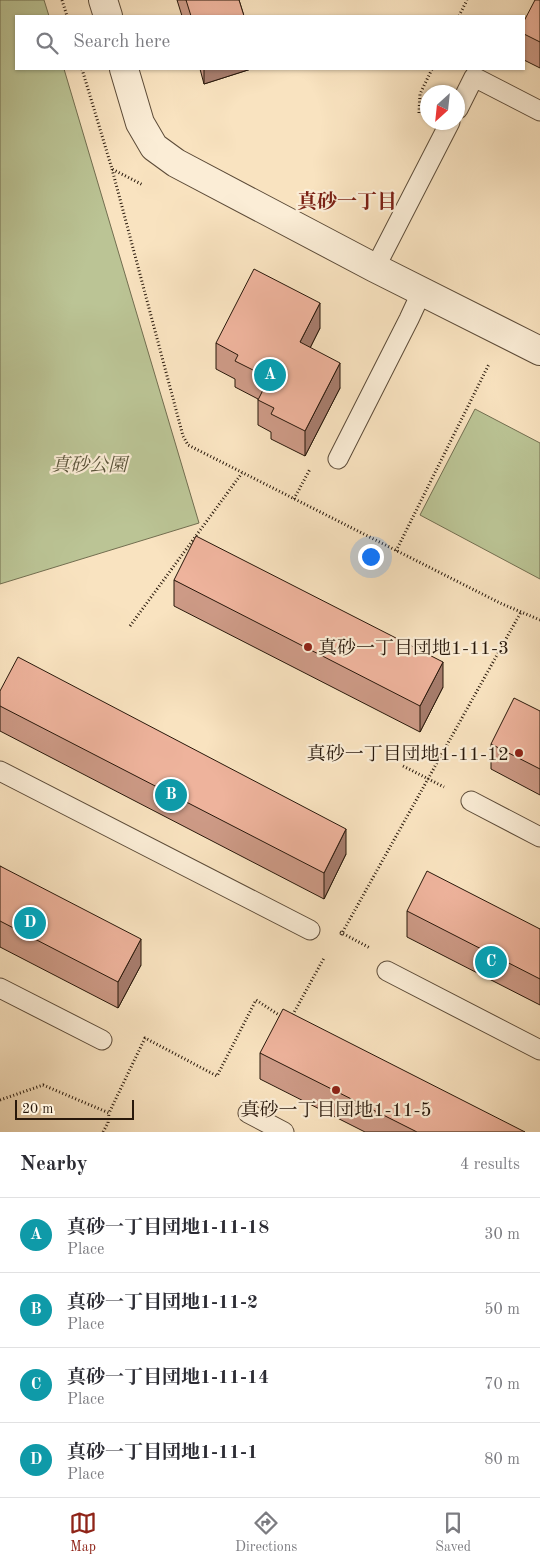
<!DOCTYPE html>
<meta charset="utf-8">
<style>
:root{--surface:#fff;--page:#f7f7f7;--text:#2b2b33;--muted:#7c7c81;--line:#e1e1e2;--accent:#8f2418}
body{margin:0;font-family:"Old Standard TT","Noto Serif JP",serif;background:var(--page);color:var(--text)}
.compass{position:absolute;left:420px;top:85px;width:45px;height:45px;border-radius:50%;background:var(--surface);box-shadow:0 1px 4px #0004;rotate:207deg}
.scale{position:absolute;left:15px;bottom:12px;width:119px;box-sizing:border-box;padding-left:5px;border:2px solid #28180b;border-top:0;font-size:14px;line-height:18px;white-space:nowrap;color:#28180b;-webkit-text-stroke:4px #fbedd6;paint-order:stroke}
.you{position:absolute;left:370px;top:556px;width:18px;height:18px;margin:-12px;border:4px solid #fff;border-radius:50%;background:#1a73e8;box-shadow:0 0 0 8px #1a73e833}
.badge{display:grid;place-items:center;width:32px;height:32px;border-radius:50%;background:var(--accent);color:#fff;font-size:16px;font-weight:700}
.pin{position:absolute;translate:-50% -50%;border:2px solid #fff;box-shadow:0 1px 5px #0006}
.list{margin:0;padding:0;list-style:none}
h2{display:flex;justify-content:space-between;align-items:center;height:65px;margin:0;padding:0 20px;font-size:21px}
h2 small{font-size:16px;font-weight:400;color:var(--muted)}
.list li{display:grid;grid-template-columns:32px 1fr auto;gap:15px;align-items:center;box-sizing:border-box;height:75px;padding:0 20px;border-top:1px solid var(--line)}
.list b{display:block;font-size:19px;white-space:nowrap}
.list p{margin:0;font-size:16px;white-space:nowrap;color:var(--muted)}
.list em{font-size:16px;font-style:normal;color:var(--muted)}
.icon{flex:none;width:28px;height:28px;fill:none;stroke:currentColor;stroke-width:2;stroke-linecap:round;stroke-linejoin:round}
.map{position:relative;flex:none;width:540px;height:1132px;overflow:hidden}
.search{position:absolute;background:var(--surface);box-shadow:0 1px 4px #0004;left:15px;right:15px;top:15px;height:55px;display:flex;align-items:center;gap:12px;box-sizing:border-box;padding:0 18px;border-radius:0px;color:var(--muted);font-size:19px}
.sheet{height:365px;background:var(--surface)}
nav{display:flex;justify-content:space-around;align-items:center;box-sizing:border-box;height:70px;border-top:1px solid var(--line);background:var(--surface);font-size:14px;color:var(--muted)}
nav a{display:grid;justify-items:center;gap:2px}
nav .on{color:var(--accent)}
.map>svg:first-child{display:block}
.green{fill:#bbc495;stroke:#726e50}
.lines{fill:none;stroke-linecap:round;stroke-linejoin:round}
.service-casing{stroke:#5c4b38;stroke-width:21}
.tertiary-casing{stroke:#5c4b38;stroke-width:30}
.path{stroke:#28180b;stroke-width:3;stroke-dasharray:1 2.5;stroke-linecap:butt}
.service{stroke:#fbedd6;stroke-width:19}
.tertiary{stroke:#fbedd6;stroke-width:28}
.wall{fill:#cd9a86;stroke:#28180b}
.shaded-wall{fill:#a77d6d;stroke:#28180b}
.building{fill:#eeb39c;stroke:#28180b}
.poi-dot{fill:#8f2418;stroke:#fbedd6;stroke-width:2}
.labels{text-anchor:middle;stroke-width:4.5;stroke-linejoin:round;paint-order:stroke}
.park-label{font-size:19px;font-style:italic;fill:#5b543b;stroke:#fbedd6}
.poi-label{font-size:19px;fill:#28180b;stroke:#fbedd6;text-anchor:start}
.neighbourhood-label{font-size:20px;font-weight:bold;fill:#7a1f14;stroke:#fbedd6}
</style>
<div class="map">
<svg width="540" height="1132" viewBox="0 0 540 1132">
<rect width="100%" height="100%" fill="#f9e3c0"/>
<filter id="stains"><feTurbulence type="fractalNoise" baseFrequency=".004" numOctaves="4"/><feColorMatrix values="0 0 0 0 .2 0 0 0 0 .09 0 0 0 0 .02 0 0 0 .5 -.17"/></filter>
<radialGradient id="worn" r=".72"><stop offset=".6" stop-color="#630" stop-opacity="0"/><stop offset="1" stop-color="#630" stop-opacity=".3"/></radialGradient>
<path class="green" d="M 0,0 L 44,0 L 49,16 L 16,16 L 16,69 L 64,69 L 199,523 L 0,584 Z
M 475,409 L 540,443 L 540,579 L 420,515 Z"/>
<g class="lines">
<defs>
<path id="service" d="M 458,109 L 474,77 L 540,111
M 375,268 L 450,122
M 338,459 L 409,319 L 422,291
M 0,771 L 310,930
M 471,801 L 540,837
M 387,971 L 540,1050
M 0,988 L 102,1040
M 248,1113 L 284,1132"/>
<path id="tertiary" d="M 103,0 L 108,16
M 124,69 L 140,123 L 154,147 L 176,163 L 375,268 L 540,351"/>
</defs>
<use href="#service" class="service-casing"/>
<use href="#tertiary" class="tertiary-casing"/>
<path class="path" d="M 62,0 L 67,16
M 459,16 L 467,0
M 82,69 L 112,169 L 143,185
M 419,113 L 420,94 L 432,69
M 112,169 L 183,436 L 188,445 L 500,603 L 540,620
M 294,499 L 310,469
M 396,551 L 489,364
M 130,626 L 242,473
M 403,766 L 444,787
M 340,932 L 370,948
M 341,935 L 521,612
M 291,1018 L 324,958
M 0,1100 L 43,1085 L 109,1113 L 145,1038 L 217,1076 L 256,1000 L 282,1017
M 103,1132 L 108,1123 L 109,1113"/>
<use href="#service" class="service"/>
<use href="#tertiary" class="tertiary"/>
</g>
<path class="wall" d="M 177,0 L 239,0 L 244,16 L 182,16 Z
M 540,0 L 540,68 L 524,60 L 524,21 Z
M 200,69 L 251,69 L 204,84 Z
M 320,328 L 310,348 L 340,388 L 305,456 L 271,439 L 271,432 L 258,425 L 258,399 L 235,387 L 235,379 L 216,369 L 216,343 Z
M 174,580 L 443,687 L 420,732 L 174,606 Z
M 0,691 L 346,854 L 324,899 L 0,731 Z
M 540,711 L 540,795 L 491,769 L 491,744 Z
M 0,866 L 141,965 L 118,1008 L 0,947 Z
M 407,911 L 540,929 L 540,1005 L 407,937 Z
M 260,1053 L 525,1132 L 365,1132 L 260,1079 Z"/>
<path class="shaded-wall" d="M 204,69 L 251,69 L 204,84 Z
M 320,303 L 320,328 L 300,368 L 300,342 Z
M 340,363 L 340,388 L 305,456 L 305,431 Z
M 443,662 L 443,687 L 420,732 L 420,706 Z
M 346,829 L 346,854 L 324,899 L 324,873 Z
M 141,939 L 141,965 L 118,1008 L 118,982 Z"/>
<path class="building" d="M 186,0 L 239,0 L 244,16 L 191,16 Z
M 535,0 L 540,0 L 540,42 L 524,34 L 524,21 Z
M 254,269 L 320,303 L 300,342 L 340,363 L 305,431 L 271,414 L 274,408 L 258,400 L 269,378 L 235,361 L 238,355 L 216,343 Z
M 196,536 L 443,662 L 420,706 L 174,580 Z
M 18,657 L 346,829 L 324,873 L 0,706 L 0,691 Z
M 514,698 L 540,711 L 540,769 L 491,744 Z
M 0,866 L 141,939 L 118,982 L 0,921 Z
M 427,871 L 540,929 L 540,979 L 407,911 Z
M 283,1009 L 525,1132 L 417,1132 L 260,1053 Z"/>
<g class="poi-dot">
<circle cx="308" cy="647" r="5"/>
<circle cx="519" cy="753" r="5"/>
<circle cx="336" cy="1090" r="5"/>
</g>
<g class="labels">
<g class="park-label">
<text x="89" y="471">真砂公園</text>
</g>
<g class="poi-label">
<text x="318" y="654">真砂一丁目団地1-11-3</text>
<text x="509" y="760" text-anchor="end">真砂一丁目団地1-11-12</text>
<text x="336" y="1116" text-anchor="middle">真砂一丁目団地1-11-5</text>
</g>
<g class="neighbourhood-label">
<text x="347" y="208">真砂一丁目</text>
</g>
</g>
<rect width="100%" height="100%" filter="url(#stains)"/>
<rect width="100%" height="100%" fill="url(#worn)"/>
</svg>
<svg class="compass" viewBox="-18 -18 36 36"><path d="M0-13l5 13h-10z" fill="#e53935"/><path d="M0 13l5-13h-10z" fill="#7c7c81"/></svg>
<div class="scale">20 m</div>
<div class="you"></div>
<div class="pin badge" style="left:270px;top:375px;background:#0f9aa8">A</div>
<div class="pin badge" style="left:171px;top:795px;background:#0f9aa8">B</div>
<div class="pin badge" style="left:491px;top:962px;background:#0f9aa8">C</div>
<div class="pin badge" style="left:30px;top:923px;background:#0f9aa8">D</div>
<div class="search"><svg class="icon" aria-label="search" viewBox="0 0 24 24"><circle cx="10" cy="10" r="6"/><path d="M15 15l6 6"/></svg>Search here</div>
</div>
<section class="sheet">
<h2>Nearby<small>4 results</small></h2>
<ul class="list">
<li><span class="badge" style="background:#0f9aa8">A</span><div><b>真砂一丁目団地1-11-18</b><p>Place</p></div><em>30 m</em></li>
<li><span class="badge" style="background:#0f9aa8">B</span><div><b>真砂一丁目団地1-11-2</b><p>Place</p></div><em>50 m</em></li>
<li><span class="badge" style="background:#0f9aa8">C</span><div><b>真砂一丁目団地1-11-14</b><p>Place</p></div><em>70 m</em></li>
<li><span class="badge" style="background:#0f9aa8">D</span><div><b>真砂一丁目団地1-11-1</b><p>Place</p></div><em>80 m</em></li>
</ul>
</section>
<nav>
<a class="on"><svg class="icon" aria-label="map" viewBox="0 0 24 24"><path d="M3 6l6-2 6 2 6-2v14l-6 2-6-2-6 2zM9 4v14M15 6v14"/></svg>Map</a>
<a><svg class="icon" aria-label="directions" viewBox="0 0 24 24"><path d="M12 3l9 9-9 9-9-9zM9 14v-3h6M13 9l2 2-2 2"/></svg>Directions</a>
<a><svg class="icon" aria-label="saved" viewBox="0 0 24 24"><path d="M7 4h10v16l-5-4-5 4z"/></svg>Saved</a>
</nav>
